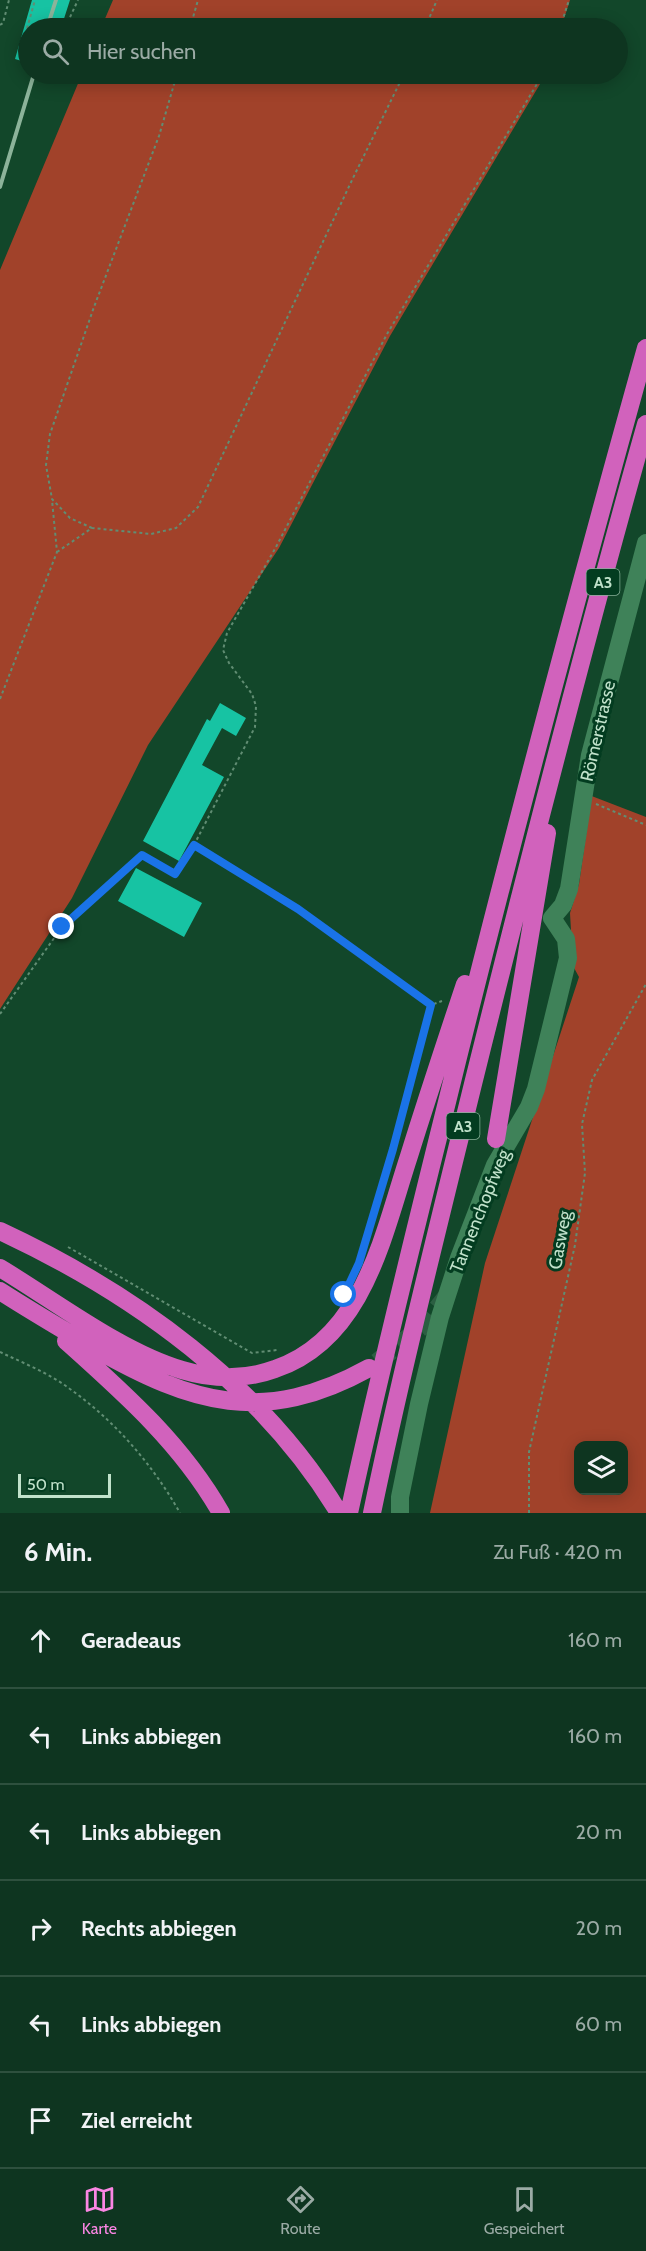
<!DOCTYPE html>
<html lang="de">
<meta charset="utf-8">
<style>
:root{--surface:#0e3520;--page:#173d29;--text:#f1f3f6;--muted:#9baba5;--line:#2e503e;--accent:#fb86e4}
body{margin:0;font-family:Cabin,sans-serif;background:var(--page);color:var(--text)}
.controls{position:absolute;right:18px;bottom:18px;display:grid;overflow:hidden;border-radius:12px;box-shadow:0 3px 15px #0003}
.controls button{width:54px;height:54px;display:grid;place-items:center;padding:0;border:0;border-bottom:2px solid var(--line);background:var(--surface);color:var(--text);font:30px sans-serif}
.scale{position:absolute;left:18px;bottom:15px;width:93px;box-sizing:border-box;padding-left:6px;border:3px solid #c1e2cb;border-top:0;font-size:16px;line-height:21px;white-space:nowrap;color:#c1e2cb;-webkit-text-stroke:4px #033c20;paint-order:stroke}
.stop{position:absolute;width:18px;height:18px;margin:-14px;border:4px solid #1a73e8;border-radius:50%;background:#fff}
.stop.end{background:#1a73e8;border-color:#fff;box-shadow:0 2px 6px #0008}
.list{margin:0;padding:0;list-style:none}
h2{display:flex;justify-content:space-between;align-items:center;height:78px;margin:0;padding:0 24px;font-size:26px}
h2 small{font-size:20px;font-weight:400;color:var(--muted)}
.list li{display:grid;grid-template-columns:39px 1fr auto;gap:18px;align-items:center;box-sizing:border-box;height:96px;padding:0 24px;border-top:2px solid var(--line)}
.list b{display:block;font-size:22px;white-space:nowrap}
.list em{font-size:20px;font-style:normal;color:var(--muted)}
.icon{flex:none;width:33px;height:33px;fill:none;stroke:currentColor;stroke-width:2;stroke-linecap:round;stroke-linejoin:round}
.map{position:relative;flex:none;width:646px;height:1513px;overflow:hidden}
.search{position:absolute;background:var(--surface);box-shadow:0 3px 15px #0003;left:18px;right:18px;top:18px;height:66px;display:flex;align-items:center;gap:15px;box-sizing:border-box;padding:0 21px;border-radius:33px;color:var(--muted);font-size:22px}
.sheet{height:654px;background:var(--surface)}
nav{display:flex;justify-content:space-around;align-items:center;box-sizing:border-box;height:84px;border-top:2px solid var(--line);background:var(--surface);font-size:16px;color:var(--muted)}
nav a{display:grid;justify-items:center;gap:3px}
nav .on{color:var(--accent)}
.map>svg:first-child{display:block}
.green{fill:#a1422a;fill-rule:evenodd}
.building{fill:#17c3a3}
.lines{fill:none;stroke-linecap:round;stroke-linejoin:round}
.highway-tunnel{stroke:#2c5e42;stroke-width:18;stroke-dasharray:18 9;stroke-linecap:butt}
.path{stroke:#618d73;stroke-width:2;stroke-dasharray:3 3;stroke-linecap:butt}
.minor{stroke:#3f8259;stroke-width:18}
.highway{stroke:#d162bc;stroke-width:18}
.rail{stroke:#8cb39a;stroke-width:4}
.route{stroke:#1a73e8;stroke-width:8}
.labels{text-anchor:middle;stroke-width:6;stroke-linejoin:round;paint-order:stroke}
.shield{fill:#033c20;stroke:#88b098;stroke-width:1.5}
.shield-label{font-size:16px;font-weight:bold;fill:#c1e2cb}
.street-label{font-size:18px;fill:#c1e2cb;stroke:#033c20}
</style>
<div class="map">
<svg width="646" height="1513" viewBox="0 0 646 1513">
<rect width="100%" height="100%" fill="#12472a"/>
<path class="green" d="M 113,0 L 570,0 L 561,28 L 101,28 Z
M 82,74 L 546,74 L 390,336 L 279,548 L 148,745 L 72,898 L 0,1009 L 0,270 Z
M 589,795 L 646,817 L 646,1513 L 430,1513 L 485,1263 L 579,977 L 573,966 L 570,913 L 579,884 L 589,814 ZM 578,1446 L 624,1446 L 624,1490 L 578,1490 Z"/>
<path class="building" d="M 32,0 L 70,0 L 61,28 L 28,28 L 28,51 L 25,62 L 15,59 Z
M 220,703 L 246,718 L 236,736 L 222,728 L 202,765 L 224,777 L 179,861 L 143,841 L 207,719 L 210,721 Z
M 136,868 L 202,903 L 184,937 L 118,901 Z"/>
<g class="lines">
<path class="highway-tunnel" d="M 377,1362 L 424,1325 L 446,1297"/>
<path class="path" d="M 0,25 L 3,23 L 9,0
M 65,28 L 78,0
M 190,28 L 198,0
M 425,28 L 437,0
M 560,28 L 569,0
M 25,46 L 24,39 L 35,0
M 92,528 L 70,518 L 52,499 L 46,465 L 50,434 L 94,307 L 159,136 L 177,74
M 57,552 L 92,528 L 151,534 L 176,528 L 198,507 L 353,178 L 404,74
M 0,699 L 57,552 L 52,500
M 596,804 L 646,825
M 194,845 L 255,727 L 256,706 L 252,694 L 229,663 L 223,650 L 227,633 L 276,547 L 387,334 L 543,74
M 0,1014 L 62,927 L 142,855 L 175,874 L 194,845 L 298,909 L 431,1005
M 371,1222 L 431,1005 L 442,1001
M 68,1247 L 252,1353 L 277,1350
M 0,1352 C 23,1363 49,1373 70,1389 C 115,1421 153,1465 180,1513
M 529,1513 L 529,1452 L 575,1245 L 585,1173 L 582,1124 L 592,1080 L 646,984"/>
<path class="minor" d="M 400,1513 L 400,1497 L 419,1404 L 440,1317 L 459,1258 L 495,1165 L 529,1107 L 536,1089 L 568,958 L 566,939 L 552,918 L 563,905 L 569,889 L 590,755 L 646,543"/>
<path class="highway" d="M 496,1139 L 547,833
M 0,1231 C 133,1293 262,1385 339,1513
M 0,1268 C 55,1301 121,1352 182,1370 C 212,1379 245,1380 275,1369 C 364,1339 383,1235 409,1156 C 427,1098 446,1041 465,984
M 0,1291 C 31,1311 62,1329 94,1348 C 192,1404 264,1426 369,1368
M 66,1341 C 124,1393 182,1444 221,1513
M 349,1513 C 379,1375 413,1238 447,1102 C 509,849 576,599 646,348
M 372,1513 C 402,1369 438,1227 473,1084 C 528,863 584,643 646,424"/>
<path class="rail" d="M 47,28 L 56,0
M 0,187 L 34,74"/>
</g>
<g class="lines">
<path class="route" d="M 62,927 L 142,855 L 175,874 L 194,845 L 298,909 L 431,1005 L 393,1149 L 359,1263 L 344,1295"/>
</g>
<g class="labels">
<g class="shield">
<rect x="586.5" y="569" width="33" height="26" rx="4.5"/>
<rect x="446.5" y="1113" width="33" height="26" rx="4.5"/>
</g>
<g class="shield-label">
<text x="603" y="588">A3</text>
<text x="463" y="1132">A3</text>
</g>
<g class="street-label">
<text transform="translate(598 731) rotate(-77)" y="6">Römerstrasse</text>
<text transform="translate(480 1211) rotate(-68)" y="6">Tannenchopfweg</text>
<text transform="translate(560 1240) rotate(-80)" y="6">Gasweg</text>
</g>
</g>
</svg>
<div class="controls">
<button><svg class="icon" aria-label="layers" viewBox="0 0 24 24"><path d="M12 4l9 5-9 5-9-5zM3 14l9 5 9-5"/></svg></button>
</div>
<div class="scale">50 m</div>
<div class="stop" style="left:344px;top:1295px"></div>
<div class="stop end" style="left:62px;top:927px"></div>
<div class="search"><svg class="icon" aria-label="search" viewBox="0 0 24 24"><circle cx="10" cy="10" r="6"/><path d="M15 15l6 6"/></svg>Hier suchen</div>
</div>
<section class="sheet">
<h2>6 Min.<small>Zu Fuß · 420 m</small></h2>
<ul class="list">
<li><svg class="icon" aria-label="ahead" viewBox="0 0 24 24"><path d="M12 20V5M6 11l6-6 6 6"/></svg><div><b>Geradeaus</b></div><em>160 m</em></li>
<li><svg class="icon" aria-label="left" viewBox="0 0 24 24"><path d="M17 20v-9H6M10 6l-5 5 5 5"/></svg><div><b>Links abbiegen</b></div><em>160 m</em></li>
<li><svg class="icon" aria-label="left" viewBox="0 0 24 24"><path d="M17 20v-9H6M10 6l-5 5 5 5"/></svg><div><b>Links abbiegen</b></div><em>20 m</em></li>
<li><svg class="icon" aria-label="right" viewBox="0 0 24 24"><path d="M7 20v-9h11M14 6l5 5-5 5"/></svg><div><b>Rechts abbiegen</b></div><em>20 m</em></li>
<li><svg class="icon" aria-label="left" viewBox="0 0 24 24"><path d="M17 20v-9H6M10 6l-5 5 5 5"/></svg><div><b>Links abbiegen</b></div><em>60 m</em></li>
<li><svg class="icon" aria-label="arrive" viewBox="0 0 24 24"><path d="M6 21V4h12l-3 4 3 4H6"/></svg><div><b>Ziel erreicht</b></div></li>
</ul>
</section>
<nav>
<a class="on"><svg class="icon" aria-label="map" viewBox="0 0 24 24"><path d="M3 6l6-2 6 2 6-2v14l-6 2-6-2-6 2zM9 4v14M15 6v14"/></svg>Karte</a>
<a><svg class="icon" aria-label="directions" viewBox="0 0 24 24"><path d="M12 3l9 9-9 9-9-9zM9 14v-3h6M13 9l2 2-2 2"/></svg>Route</a>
<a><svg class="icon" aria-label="saved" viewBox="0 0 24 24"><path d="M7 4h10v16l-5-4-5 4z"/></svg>Gespeichert</a>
</nav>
